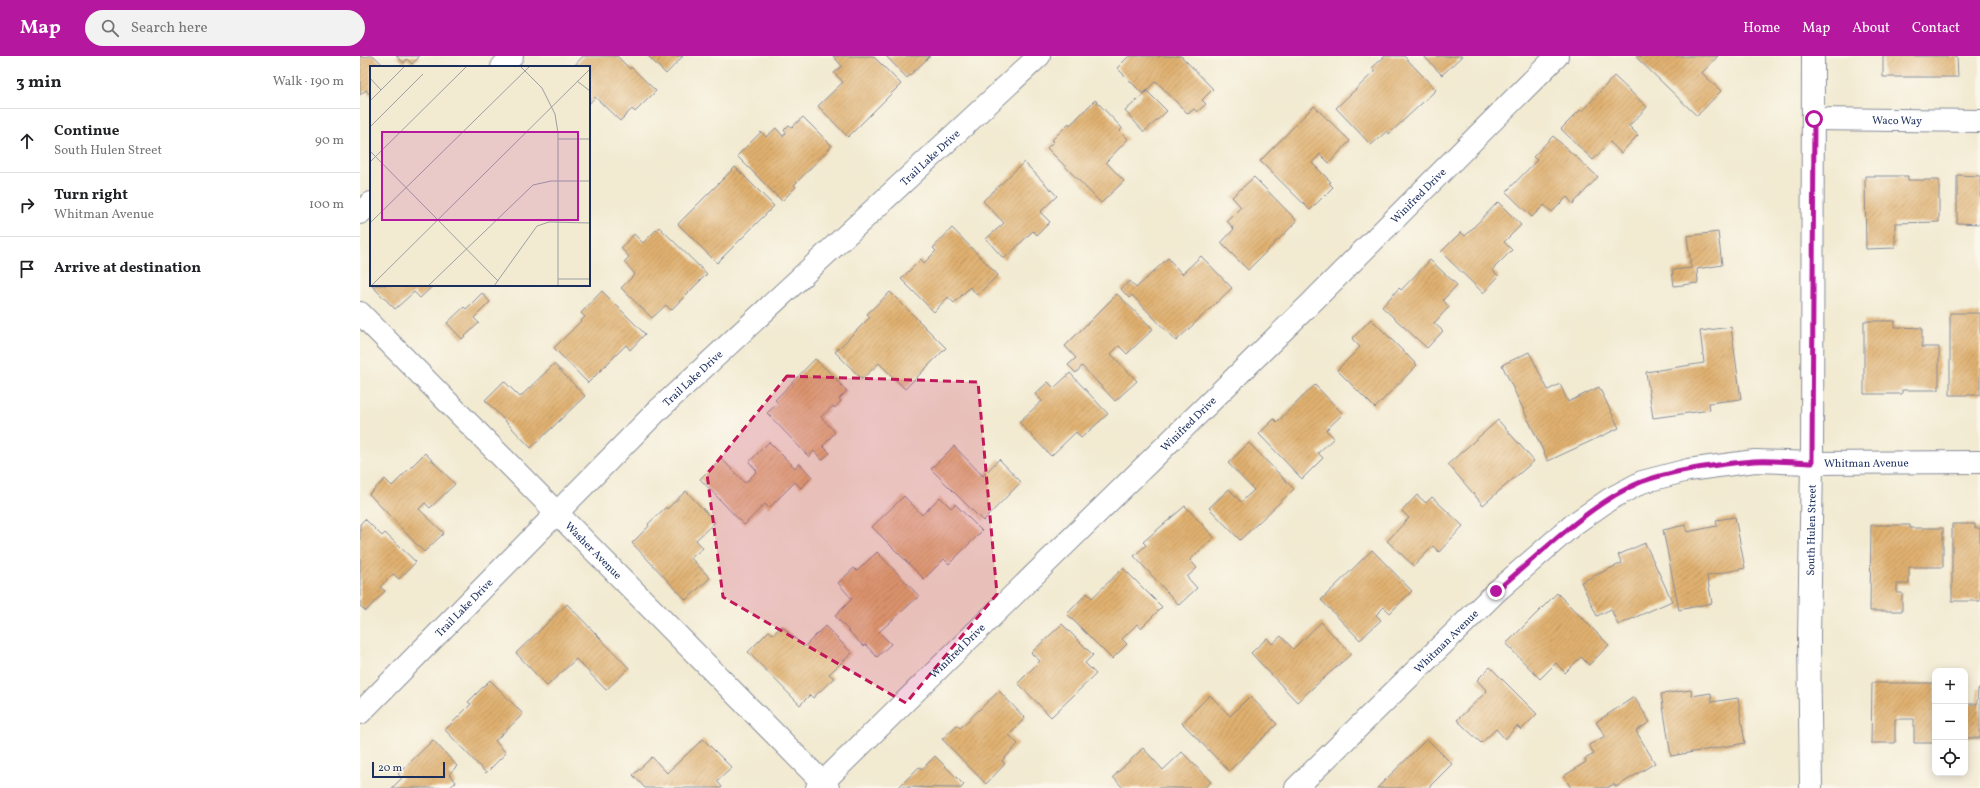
<!DOCTYPE html>
<meta charset="utf-8">
<style>
:root{--surface:#fff;--page:#f2f2f2;--text:#202124;--muted:#757577;--line:#e0e0e0;--accent:#b5179e}
body{margin:0;font-family:Vollkorn,serif;background:var(--page);color:var(--text)}
.controls{position:absolute;right:12px;bottom:12px;display:grid;overflow:hidden;border-radius:8px;box-shadow:0 2px 10px #0003}
.controls button{width:36px;height:36px;display:grid;place-items:center;padding:0;border:0;border-bottom:1px solid var(--line);background:var(--surface);color:var(--text);font:20px sans-serif}
.scale{position:absolute;left:12px;bottom:10px;width:73px;box-sizing:border-box;padding-left:4px;border:2px solid #1b2f5e;border-top:0;font-size:11px;line-height:14px;white-space:nowrap;color:#1b2f5e;-webkit-text-stroke:3px #fbf7ec;paint-order:stroke}
.stop{position:absolute;width:12px;height:12px;margin:-9px;border:3px solid #b5179e;border-radius:50%;background:#fff}
.stop.end{background:#b5179e;border-color:#fff;box-shadow:0 1px 4px #0008}
.list{margin:0;padding:0;list-style:none}
h2{display:flex;justify-content:space-between;align-items:center;height:52px;margin:0;padding:0 16px;font-size:17px}
h2 small{font-size:13px;font-weight:400;color:var(--muted)}
.list li{display:grid;grid-template-columns:26px 1fr auto;gap:12px;align-items:center;box-sizing:border-box;height:64px;padding:0 16px;border-top:1px solid var(--line)}
.list b{display:block;font-size:15px;white-space:nowrap}
.list p{margin:0;font-size:13px;white-space:nowrap;color:var(--muted)}
.list em{font-size:13px;font-style:normal;color:var(--muted)}
.icon{flex:none;width:22px;height:22px;fill:none;stroke:currentColor;stroke-width:2;stroke-linecap:round;stroke-linejoin:round}
.map{position:relative;flex:none;width:1620px;height:732px;overflow:hidden}
header{display:flex;align-items:center;gap:24px;box-sizing:border-box;height:56px;padding:0 20px;background:var(--accent);color:#fff}
header strong{font-size:19px}
nav{display:flex;gap:22px;margin-inline-start:auto;font-size:14px}
.search{width:280px;height:36px;background:var(--page);display:flex;align-items:center;gap:10px;box-sizing:border-box;padding:0 14px;border-radius:22px;color:var(--muted);font-size:15px}
main{display:flex}
aside{flex:1;background:var(--surface)}
.map>svg:first-child{display:block}
.building{fill:url(#building-hatch)}
.lines{fill:none;stroke-linecap:round;stroke-linejoin:round}
.street-casing{stroke:#868c98;stroke-width:24}
.secondary-casing{stroke:#868c98;stroke-width:24}
.street{stroke:#fff;stroke-width:22}
.secondary{stroke:#fff;stroke-width:22}
.route{stroke:#b5179e;stroke-width:5}
.marked{fill:#c2185b;fill-opacity:0.2;stroke:#c2185b;stroke-width:3;stroke-dasharray:8 5;stroke-linejoin:round}
.labels{text-anchor:middle;stroke-width:4;stroke-linejoin:round;paint-order:stroke}
.street-label{font-size:11px;fill:#1b2f5e;stroke:#fbf7ec}
.inset-road{fill:none;stroke:#9c9fa3;stroke-width:1}
.view{fill:#b5179e;fill-opacity:0.15;stroke:#b5179e;stroke-width:2}
.inset-edge{fill:none;stroke:#1b2f5e;stroke-width:2}
</style>
<header>
<strong>Map</strong>
<div class="search"><svg class="icon" aria-label="search" viewBox="0 0 24 24"><circle cx="10" cy="10" r="6"/><path d="M15 15l6 6"/></svg>Search here</div>
<nav><a>Home</a><a>Map</a><a>About</a><a>Contact</a></nav>
</header>
<main>
<aside>
<h2>3 min<small>Walk · 190 m</small></h2>
<ul class="list">
<li><svg class="icon" aria-label="ahead" viewBox="0 0 24 24"><path d="M12 20V5M6 11l6-6 6 6"/></svg><div><b>Continue</b><p>South Hulen Street</p></div><em>90 m</em></li>
<li><svg class="icon" aria-label="right" viewBox="0 0 24 24"><path d="M7 20v-9h11M14 6l5 5-5 5"/></svg><div><b>Turn right</b><p>Whitman Avenue</p></div><em>100 m</em></li>
<li><svg class="icon" aria-label="arrive" viewBox="0 0 24 24"><path d="M6 21V4h12l-3 4 3 4H6"/></svg><div><b>Arrive at destination</b></div></li>
</ul>
</aside>
<div class="map">
<svg width="1620" height="732" viewBox="0 0 1620 732">
<defs>
<pattern id="building-hatch" width="6" height="6" patternUnits="userSpaceOnUse"><rect width="6" height="6" fill="#e0b06f"/><path d="M-1 1l2-2M0 6l6-6M5 7l2-2" fill="none" stroke="#b5905e"/></pattern>
</defs>
<rect width="100%" height="100%" fill="#fbf7ec"/>
<filter id="ink" filterUnits="userSpaceOnUse"><feTurbulence type="fractalNoise" baseFrequency=".025" numOctaves="2"/><feDisplacementMap in="SourceGraphic" scale="8" xChannelSelector="R" yChannelSelector="G"/><feConvolveMatrix kernelMatrix="1 2 1 2 8 2 1 2 1" color-interpolation-filters="sRGB"/></filter>
<filter id="wash" filterUnits="userSpaceOnUse"><feTurbulence type="fractalNoise" baseFrequency=".012" numOctaves="4" result="noise"/><feDisplacementMap in="SourceGraphic" scale="16" xChannelSelector="R" yChannelSelector="G"/><feGaussianBlur stdDeviation="0.9" result="paint"/><feColorMatrix in="noise" values="0 0 0 0 0 0 0 0 0 0 0 0 0 0 0 0 0 1.4 0 .05"/><feComposite in="paint" operator="in"/></filter>
<g filter="url(#wash)">
<rect width="100%" height="100%" fill="#f2ead1"/>
<g id="blocks">
<path class="building" d="M 0,0 L 5,2 L 7,0 L 14,0 L 25,11 L 11,11 L 11,40 L 6,34 L 0,39 Z
M 36,0 L 60,0 L 52,8 L 47,3 L 44,7 Z
M 223,0 L 257,0 L 270,13 L 271,11 L 296,35 L 275,56 L 272,53 L 260,65 L 235,41 L 229,48 L 229,11 L 214,10 Z
M 288,0 L 323,0 L 306,18 Z
M 473,0 L 513,0 L 541,28 L 488,81 L 458,50 L 483,26 L 474,17 L 482,10 Z
M 526,0 L 570,0 L 547,22 Z
M 769,0 L 821,0 L 853,33 L 842,44 L 846,48 L 837,56 L 834,53 L 828,58 L 796,25 L 783,38 L 757,12 Z
M 1025,0 L 1044,0 L 1076,34 L 1029,78 L 1027,75 L 1011,89 L 976,52 L 1015,15 L 1012,12 Z
M 1064,0 L 1102,0 L 1082,19 Z
M 1277,0 L 1358,0 L 1342,17 L 1361,35 L 1337,60 L 1276,1 Z
M 1523,0 L 1597,0 L 1598,21 L 1523,21 Z
M 1254,20 L 1287,51 L 1269,70 L 1278,79 L 1261,97 L 1250,86 L 1233,104 L 1201,73 L 1220,54 L 1222,56 Z
M 787,35 L 807,55 L 784,76 L 765,55 Z
M 735,44 L 762,72 L 760,75 L 768,83 L 746,106 L 764,125 L 741,147 L 687,92 L 694,85 L 692,84 L 709,67 L 710,69 Z
M 954,50 L 990,85 L 969,107 L 960,98 L 952,107 L 971,126 L 969,127 L 973,131 L 950,154 L 900,105 Z
M 443,61 L 472,90 L 434,129 L 436,131 L 422,145 L 377,100 L 401,76 L 406,81 L 416,72 L 423,80 L 426,77 L 424,74 L 429,69 L 432,71 Z
M 1193,80 L 1238,121 L 1213,148 L 1207,141 L 1192,156 L 1184,149 L 1172,161 L 1146,136 L 1177,104 L 1173,101 Z
M 664,106 L 697,140 L 680,156 L 690,166 L 677,179 L 673,175 L 644,203 L 626,183 L 644,167 L 623,145 Z
M 375,111 L 414,150 L 357,207 L 318,168 Z
M 1597,119 L 1620,120 L 1620,168 L 1597,167 Z
M 1505,120 L 1548,120 L 1548,124 L 1579,124 L 1579,166 L 1535,167 L 1535,192 L 1506,193 Z
M 894,121 L 937,165 L 888,214 L 861,187 L 874,173 L 867,165 L 881,151 L 872,141 Z
M 1138,146 L 1161,169 L 1144,186 L 1152,194 L 1132,214 L 1139,220 L 1123,237 L 1081,196 L 1101,176 L 1105,180 Z
M 299,171 L 347,218 L 311,254 L 306,249 L 292,262 L 261,232 L 275,218 L 264,206 L 269,201 L 261,192 L 274,178 L 283,187 Z
M 592,172 L 638,219 L 617,239 L 610,231 L 594,247 L 588,241 L 574,256 L 541,223 L 561,203 L 564,207 L 576,195 L 573,192 Z
M 1358,176 L 1362,209 L 1337,213 L 1338,227 L 1314,230 L 1312,214 L 1331,212 L 1327,180 Z
M 841,200 L 872,232 L 816,285 L 772,239 L 769,242 L 761,233 L 770,225 L 776,232 L 808,202 L 822,218 Z
M 1070,204 L 1097,229 L 1083,244 L 1089,251 L 1074,267 L 1083,275 L 1067,292 L 1022,251 L 1039,232 L 1041,234 Z
M 11,229 L 74,229 L 60,242 L 54,236 L 35,253 Z
M 242,235 L 285,278 L 270,294 L 266,289 L 228,327 L 194,292 L 225,261 L 221,257 Z
M 530,236 L 586,292 L 545,333 L 519,307 L 502,323 L 475,296 L 510,261 L 507,258 Z
M 122,237 L 130,246 L 114,262 L 119,267 L 102,283 L 87,267 L 104,251 L 106,253 Z
M 757,238 L 793,273 L 767,298 L 759,290 L 751,298 L 777,325 L 755,345 L 722,310 L 716,317 L 708,309 L 716,302 L 705,290 Z
M 1590,257 L 1620,257 L 1620,339 L 1590,339 Z
M 1011,263 L 1057,309 L 1015,352 L 977,314 L 1000,291 L 992,283 Z
M 1504,265 L 1535,265 L 1535,271 L 1562,272 L 1562,291 L 1579,291 L 1579,334 L 1542,334 L 1542,338 L 1504,338 Z
M 1371,271 L 1381,343 L 1349,347 L 1350,354 L 1293,362 L 1286,316 L 1344,307 L 1340,275 Z
M 1169,296 L 1188,334 L 1200,328 L 1208,346 L 1239,331 L 1259,372 L 1188,405 L 1142,309 Z
M 455,303 L 477,323 L 476,324 L 487,335 L 479,343 L 481,345 L 475,352 L 473,350 L 461,361 L 475,376 L 463,390 L 470,397 L 462,404 L 454,395 L 449,401 L 407,357 L 418,347 L 415,344 Z
M 194,308 L 225,340 L 171,392 L 125,344 L 144,325 L 160,341 Z
M 710,317 L 748,358 L 721,382 L 716,376 L 691,400 L 659,366 L 682,345 L 675,338 L 688,326 L 694,332 Z
M 955,329 L 983,358 L 966,374 L 974,382 L 958,397 L 963,402 L 942,423 L 899,378 L 914,363 L 917,366 Z
M 1138,364 L 1174,405 L 1123,449 L 1088,408 Z
M 409,386 L 435,412 L 439,407 L 452,421 L 441,432 L 435,426 L 409,452 L 405,448 L 384,469 L 340,423 L 361,402 L 385,427 L 397,415 L 389,406 Z
M 889,387 L 934,433 L 880,484 L 849,452 L 869,433 L 881,446 L 894,434 L 868,407 Z
M 594,390 L 623,420 L 639,403 L 661,426 L 623,465 L 571,413 Z
M 65,397 L 95,428 L 70,452 L 65,447 L 59,453 L 84,477 L 64,496 L 9,438 L 25,423 L 32,430 Z
M 326,435 L 355,466 L 336,484 L 343,492 L 331,502 L 350,522 L 326,544 L 272,487 L 289,470 L 288,468 L 306,451 L 307,453 Z
M 1057,439 L 1066,447 L 1072,441 L 1103,470 L 1079,496 L 1073,490 L 1054,510 L 1027,485 L 1049,462 L 1042,455 Z
M 544,440 L 562,459 L 580,441 L 591,452 L 595,448 L 622,475 L 589,508 L 584,503 L 564,523 L 512,471 Z
M 825,450 L 854,481 L 830,504 L 837,512 L 827,521 L 837,532 L 819,549 L 774,500 L 786,489 L 783,486 Z
M 1375,461 L 1385,512 L 1347,520 L 1352,547 L 1319,554 L 1303,474 L 1325,469 L 1327,476 L 1357,470 L 1356,464 Z
M 5,463 L 22,480 L 25,477 L 56,506 L 39,523 L 33,518 L 20,531 L 25,535 L 6,555 L 0,550 L 0,468 Z
M 1592,468 L 1615,468 L 1615,472 L 1620,472 L 1620,545 L 1592,545 Z
M 1511,469 L 1550,469 L 1550,472 L 1583,472 L 1583,511 L 1549,511 L 1549,528 L 1537,528 L 1537,537 L 1542,537 L 1542,555 L 1510,555 Z
M 1285,487 L 1312,545 L 1258,569 L 1251,553 L 1237,560 L 1221,526 L 1262,507 L 1258,499 Z
M 1012,494 L 1052,535 L 1030,557 L 1024,551 L 1016,559 L 1021,564 L 1000,584 L 961,544 Z
M 517,496 L 559,540 L 519,576 L 531,588 L 517,601 L 506,589 L 503,590 L 475,560 L 492,543 L 478,527 L 494,512 L 497,515 Z
M 763,512 L 802,551 L 781,572 L 777,568 L 762,583 L 767,588 L 752,603 L 707,558 L 727,537 L 732,542 Z
M 1197,537 L 1249,589 L 1229,609 L 1221,601 L 1205,617 L 1196,607 L 1180,623 L 1146,588 Z
M 207,548 L 269,612 L 246,634 L 216,603 L 187,630 L 156,597 Z
M 961,566 L 991,598 L 937,646 L 891,597 L 907,582 L 912,588 L 921,580 L 933,593 Z
M 702,568 L 733,599 L 725,607 L 736,618 L 691,661 L 658,627 L 680,605 L 671,597 Z
M 422,570 L 444,591 L 465,570 L 492,597 L 469,618 L 474,622 L 453,642 L 450,639 L 440,649 L 388,596 L 409,575 L 413,578 Z
M 1130,611 L 1177,658 L 1161,674 L 1157,670 L 1145,683 L 1136,673 L 1121,687 L 1097,664 L 1127,635 L 1117,624 Z
M 130,624 L 163,658 L 135,685 L 146,697 L 126,717 L 85,674 L 111,648 L 108,646 Z
M 1512,627 L 1575,627 L 1575,687 L 1554,687 L 1554,663 L 1535,663 L 1535,687 L 1511,687 Z
M 1618,633 L 1620,633 L 1620,682 L 1605,682 L 1605,648 L 1617,648 Z
M 1331,634 L 1332,640 L 1351,637 L 1352,646 L 1378,642 L 1385,687 L 1311,700 L 1301,638 Z
M 639,635 L 665,662 L 649,679 L 658,688 L 642,705 L 645,708 L 626,728 L 582,683 L 597,669 L 600,672 Z
M 850,639 L 870,660 L 890,640 L 917,668 L 869,715 L 822,667 Z
M 1274,641 L 1290,666 L 1276,675 L 1295,707 L 1256,731 L 1254,728 L 1247,732 L 1211,732 L 1204,720 L 1226,706 L 1225,703 L 1234,698 L 1229,689 L 1245,680 L 1236,666 Z
M 343,683 L 372,712 L 357,725 L 362,731 L 361,732 L 285,732 L 273,719 L 292,701 L 307,717 Z
M 1067,683 L 1092,708 L 1068,732 L 1017,732 Z
M 73,684 L 97,710 L 89,718 L 96,726 L 89,732 L 32,732 L 42,722 L 38,718 Z
M 783,692 L 803,714 L 822,696 L 851,726 L 844,732 L 763,732 L 753,721 Z
M 575,700 L 604,729 L 601,732 L 539,731 L 559,711 L 562,713 Z"/>
</g>
</g>
<g filter="url(#ink)">
<use href="#blocks" fill-opacity="0" stroke="#868c98" stroke-width="1"/>
<g class="lines">
<defs>
<g id="street">
<path d="M 142,11 L 152,0"/>
<path id="s1" d="M 1454,63 L 1620,65"/>
<path d="M 0,157 L 11,147"/>
<path id="s2" d="M 0,257 L 468,732"/>
<path id="s3" d="M 457,732 L 949,249 L 1197,0"/>
<path id="s4" d="M 936,732 L 1137,535 L 1214,468 L 1250,443 L 1282,426 L 1328,414 L 1395,405 L 1452,407 L 1620,406"/>
</g>
<g id="secondary">
<path id="s5" d="M 0,657 L 297,355 L 679,0"/>
<path id="s6" d="M 1451,732 L 1449,582 L 1452,407 L 1453,0"/>
</g>
</defs>
<use href="#street" class="street-casing"/>
<use href="#secondary" class="secondary-casing"/>
<use href="#street" class="street"/>
<use href="#secondary" class="secondary"/>
</g>
</g>
<g class="lines" filter="url(#ink)">
<path class="route" d="M 1136,535 C 1179,499 1230,447 1281,426 C 1313,414 1361,408 1394,405 C 1413,404 1433,406 1452,407 L 1454,63"/>
</g>
<path class="marked" d="M 427,320 L 618,326 L 637,538 L 546,647 L 363,541 L 347,418 Z"/>
<g class="labels">
<g class="street-label">
<text dy="4" stroke="none"><textPath href="#s1" startOffset="83">Waco Way</textPath></text>
<text dy="4" stroke="none"><textPath href="#s5" startOffset="796">Trail Lake Drive</textPath></text>
<text dy="4" stroke="none"><textPath href="#s3" startOffset="844">Winifred Drive</textPath></text>
<text dy="4" stroke="none"><textPath href="#s5" startOffset="472">Trail Lake Drive</textPath></text>
<text dy="4" stroke="none"><textPath href="#s3" startOffset="520">Winifred Drive</textPath></text>
<text dy="4" stroke="none"><textPath href="#s4" startOffset="690">Whitman Avenue</textPath></text>
<text dy="4" stroke="none"><textPath href="#s6" startOffset="258">South Hulen Street</textPath></text>
<text dy="4" stroke="none"><textPath href="#s2" startOffset="333">Washer Avenue</textPath></text>
<text dy="4" stroke="none"><textPath href="#s5" startOffset="148">Trail Lake Drive</textPath></text>
<text dy="4" stroke="none"><textPath href="#s4" startOffset="210">Whitman Avenue</textPath></text>
<text dy="4" stroke="none"><textPath href="#s3" startOffset="196">Winifred Drive</textPath></text>
</g>
</g>
<g transform="translate(10 10)">
<rect width="220" height="220" fill="#f2ead1"/>
<path class="inset-road" d="M 150,0 L 172,22 L 185,48 L 188,67 L 188,220M 0,12 L 11,24M 207,15 L 220,25M 0,35 L 35,0M 0,61 L 53,8M 188,73 L 220,73M 0,85 L 128,215M 0,96 L 97,0M 0,157 L 160,0M 188,213 L 220,213M 1,220 L 220,3M 58,220 L 163,119 L 181,115 L 220,115M 124,220 L 167,160 L 179,156 L 220,157"/>
<path class="view" d="M 12,66 L 208,66 L 208,154 L 12,154 Z"/>
<rect width="220" height="220" class="inset-edge"/>
</g>
</svg>
<div class="controls">
<button>+</button>
<button>−</button>
<button><svg class="icon" aria-label="locate" viewBox="0 0 24 24"><circle cx="12" cy="12" r="6"/><path d="M12 2v4M12 18v4M2 12h4M18 12h4"/></svg></button>
</div>
<div class="scale">20 m</div>
<div class="stop" style="left:1454px;top:63px"></div>
<div class="stop end" style="left:1136px;top:535px"></div>
</div>
</main>
